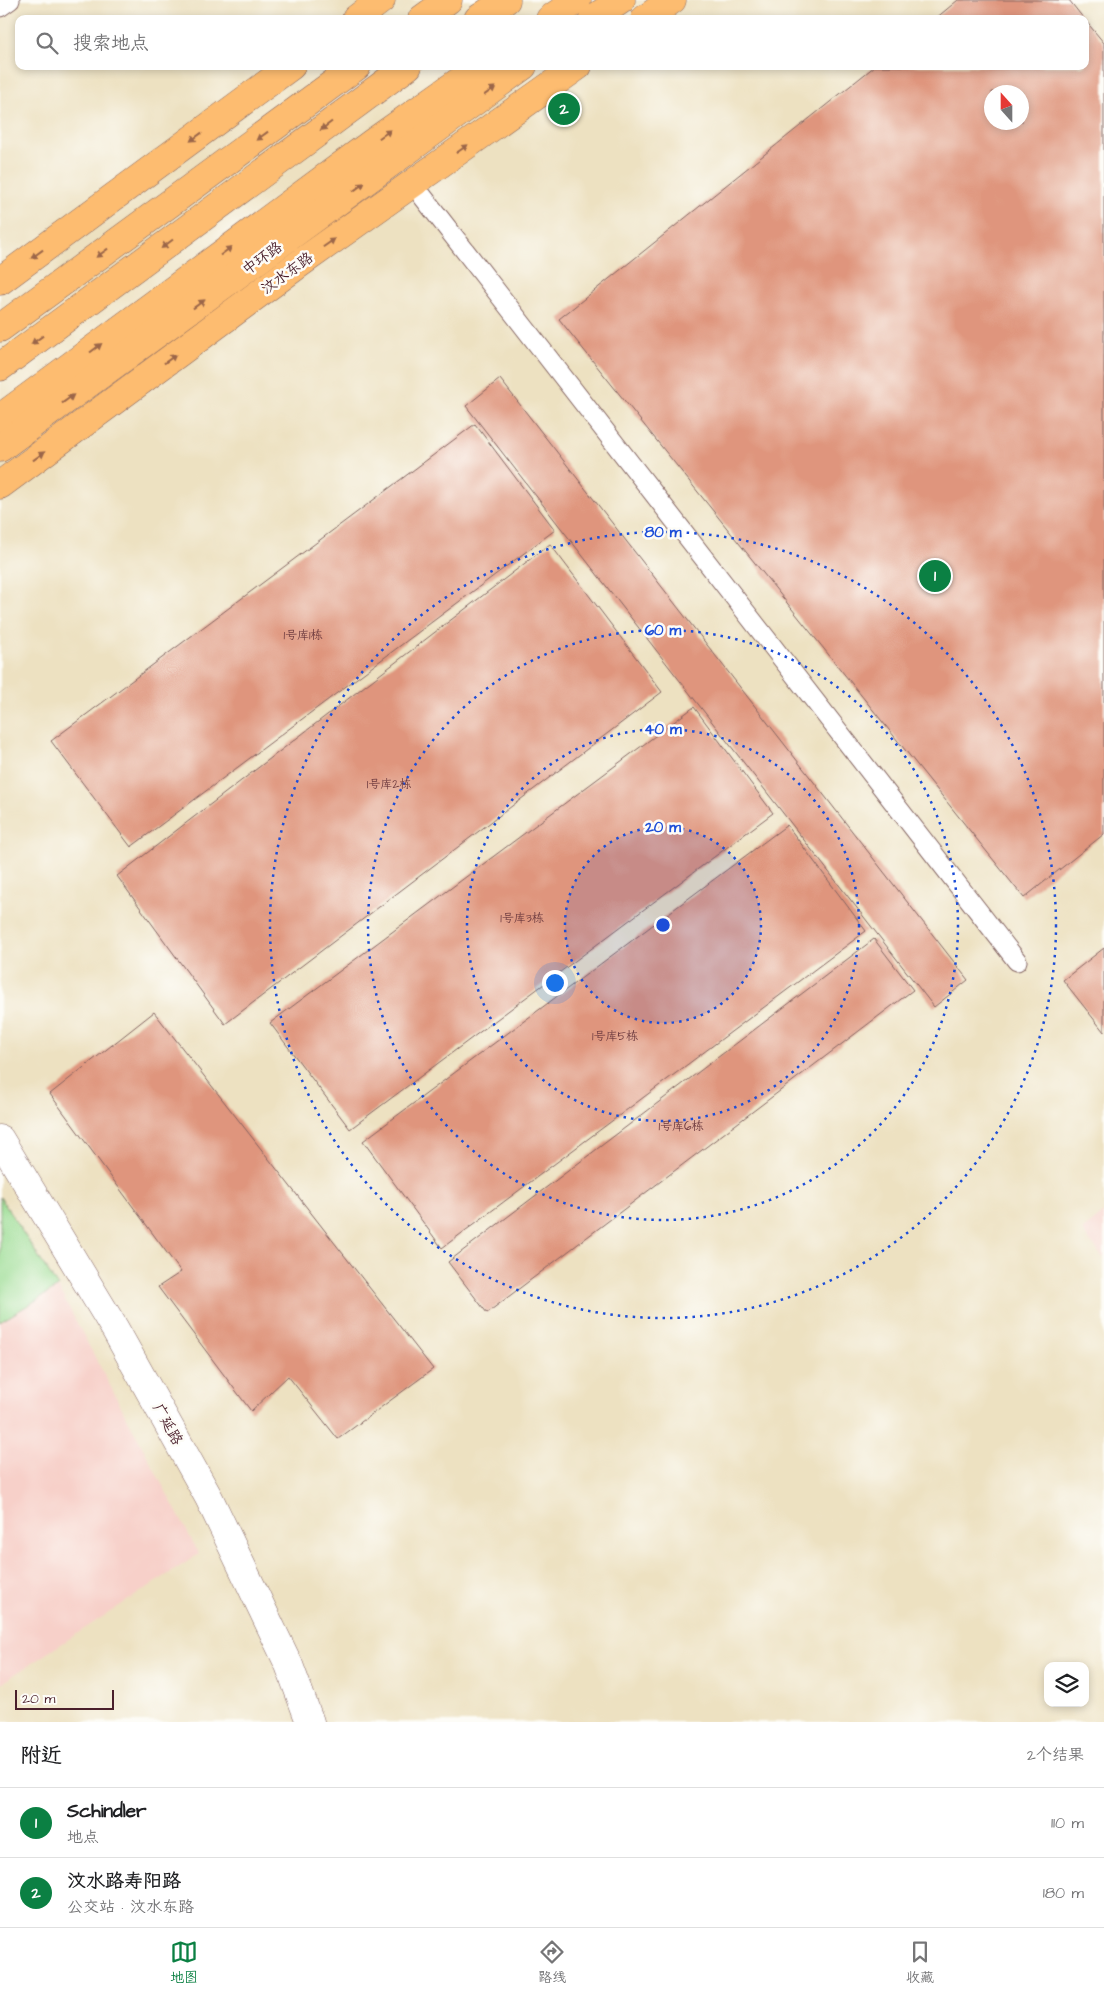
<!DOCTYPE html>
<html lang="zh">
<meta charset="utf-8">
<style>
:root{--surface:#fff;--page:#f6f6f6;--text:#202124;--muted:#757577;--line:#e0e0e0;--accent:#0b8043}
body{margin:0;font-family:"Architects Daughter","LXGW WenKai TC",sans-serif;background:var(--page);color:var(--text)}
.controls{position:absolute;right:15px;bottom:15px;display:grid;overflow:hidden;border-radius:10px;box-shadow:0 2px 8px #0003}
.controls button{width:45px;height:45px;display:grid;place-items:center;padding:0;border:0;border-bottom:1px solid var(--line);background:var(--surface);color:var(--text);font:25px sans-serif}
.compass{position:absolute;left:984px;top:85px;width:45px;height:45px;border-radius:50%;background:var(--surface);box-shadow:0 2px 8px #0003;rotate:339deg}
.scale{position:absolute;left:15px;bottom:12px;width:99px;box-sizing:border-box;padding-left:5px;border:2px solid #4a1f2b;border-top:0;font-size:14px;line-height:18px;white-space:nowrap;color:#4a1f2b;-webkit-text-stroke:4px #fdfcf7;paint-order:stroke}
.you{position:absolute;left:554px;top:982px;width:18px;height:18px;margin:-12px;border:4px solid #fff;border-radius:50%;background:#1a73e8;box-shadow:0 0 0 8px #1a73e833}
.badge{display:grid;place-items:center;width:32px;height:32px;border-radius:50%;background:var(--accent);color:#fff;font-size:16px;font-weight:700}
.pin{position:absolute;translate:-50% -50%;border:2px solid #fff;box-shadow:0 1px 5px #0006}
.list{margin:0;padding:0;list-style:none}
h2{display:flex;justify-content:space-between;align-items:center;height:65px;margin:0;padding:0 20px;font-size:21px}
h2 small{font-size:16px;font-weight:400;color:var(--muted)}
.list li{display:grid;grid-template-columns:32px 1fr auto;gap:15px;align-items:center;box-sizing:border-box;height:70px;padding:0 20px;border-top:1px solid var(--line)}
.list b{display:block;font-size:19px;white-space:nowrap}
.list p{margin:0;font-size:16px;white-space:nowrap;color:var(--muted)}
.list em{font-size:16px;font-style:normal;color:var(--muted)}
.icon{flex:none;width:28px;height:28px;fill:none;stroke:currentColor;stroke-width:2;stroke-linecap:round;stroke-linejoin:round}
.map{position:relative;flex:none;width:1104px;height:1722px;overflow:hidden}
.search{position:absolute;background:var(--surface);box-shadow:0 2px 8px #0003;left:15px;right:15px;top:15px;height:55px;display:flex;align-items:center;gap:12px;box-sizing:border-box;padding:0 18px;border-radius:10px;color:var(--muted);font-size:19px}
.sheet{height:205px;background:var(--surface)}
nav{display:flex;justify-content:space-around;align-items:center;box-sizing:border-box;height:70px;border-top:1px solid var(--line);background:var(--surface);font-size:14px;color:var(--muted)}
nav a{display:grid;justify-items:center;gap:2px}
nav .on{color:var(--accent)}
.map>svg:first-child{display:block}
.built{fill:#f7d0c9}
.green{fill:#9bdd94;stroke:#727e60}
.building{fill:#df957d;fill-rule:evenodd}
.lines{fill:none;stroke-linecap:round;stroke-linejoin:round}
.service-casing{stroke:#836360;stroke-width:21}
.minor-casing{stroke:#836360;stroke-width:29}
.primary-casing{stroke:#836360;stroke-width:29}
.trunk-casing{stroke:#836360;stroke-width:29}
.service{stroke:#fff;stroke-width:19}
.minor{stroke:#fff;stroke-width:28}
.primary{stroke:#fdbc6f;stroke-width:28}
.trunk{stroke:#fdbc6f;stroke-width:28}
.oneway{fill:#9b664a}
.ring{fill:none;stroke:#1d4ed8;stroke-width:2.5;stroke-dasharray:2.5 5}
.labels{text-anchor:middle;stroke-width:5;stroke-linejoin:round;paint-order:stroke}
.number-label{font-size:12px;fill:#6f3c40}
.street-label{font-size:15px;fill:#4a1f2b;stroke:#fdfcf7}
.centre{fill:#1d4ed8;stroke:#fdfcf7;stroke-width:2.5}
.ring-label{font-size:15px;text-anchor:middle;font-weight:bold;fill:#1d4ed8;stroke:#fdfcf7;stroke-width:5;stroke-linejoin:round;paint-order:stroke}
</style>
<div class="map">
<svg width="1104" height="1722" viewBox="0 0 1104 1722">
<rect width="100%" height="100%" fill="#fdfcf7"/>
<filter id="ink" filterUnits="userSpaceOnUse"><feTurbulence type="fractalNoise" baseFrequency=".02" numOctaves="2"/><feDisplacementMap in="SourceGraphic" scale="10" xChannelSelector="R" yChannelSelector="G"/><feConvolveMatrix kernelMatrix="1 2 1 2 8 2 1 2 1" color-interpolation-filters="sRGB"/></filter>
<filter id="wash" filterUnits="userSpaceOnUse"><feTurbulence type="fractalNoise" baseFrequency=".0096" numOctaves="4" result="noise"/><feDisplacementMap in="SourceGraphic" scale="20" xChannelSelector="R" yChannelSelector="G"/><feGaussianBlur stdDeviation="1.12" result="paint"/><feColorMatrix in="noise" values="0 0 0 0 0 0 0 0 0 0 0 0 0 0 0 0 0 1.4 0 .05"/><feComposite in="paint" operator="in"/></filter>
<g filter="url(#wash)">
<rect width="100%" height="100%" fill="#ede1c1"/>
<path class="built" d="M 1104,1213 L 1104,1259 L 1082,1231 Z
M 58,1287 L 199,1554 L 0,1684 L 0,1322 Z"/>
<path class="green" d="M 0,1197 L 58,1287 L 0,1322 Z"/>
<g id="blocks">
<path class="building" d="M 958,0 L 1069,0 L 1084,19 L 935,19 Z
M 1085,20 L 1104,43 L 1104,834 L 1024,898 L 559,319 L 875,66 L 1085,66 ZM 992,92 L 1022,92 L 1022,122 L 992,122 Z
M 500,379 L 968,980 L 934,1007 L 466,406 Z
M 475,424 L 555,530 L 131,847 L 51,741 Z
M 550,544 L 662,692 L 225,1024 L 117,876 Z
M 694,707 L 773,813 L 350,1129 L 270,1023 Z
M 787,825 L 866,931 L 442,1248 L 363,1141 Z
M 874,939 L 913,990 L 487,1313 L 448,1262 Z
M 1104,948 L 1104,1032 L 1063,980 Z
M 154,1012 L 433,1369 L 338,1439 L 288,1376 L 251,1411 L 158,1287 L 181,1272 L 50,1094 Z"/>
</g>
</g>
<g filter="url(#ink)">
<use href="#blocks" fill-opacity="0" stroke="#836360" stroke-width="1"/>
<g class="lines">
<defs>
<path id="service" d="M 0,7 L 10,0
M 413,184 L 1017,961"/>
<path id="minor" d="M 0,1139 L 115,1329 L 209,1498 L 289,1665 L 310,1722"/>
<path id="primary" d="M 356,19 L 381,0
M 478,19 L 506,0
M 550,19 L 577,0
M 645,19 L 672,0
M 0,281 L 291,66
M 0,367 L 408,66
M 0,418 L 372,143 L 481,66
M 0,485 L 299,264 L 578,66"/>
<path id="trunk" d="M 422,19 L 448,0
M 593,19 L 621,0
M 0,328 L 357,66
M 0,448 L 523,66"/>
</defs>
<use href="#service" class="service-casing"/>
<use href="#minor" class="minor-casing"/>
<use href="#primary" class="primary-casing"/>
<use href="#trunk" class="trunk-casing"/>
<use href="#service" class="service"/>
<use href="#minor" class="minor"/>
<use href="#primary" class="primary"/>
<use href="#trunk" class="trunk"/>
</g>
<defs><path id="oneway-solid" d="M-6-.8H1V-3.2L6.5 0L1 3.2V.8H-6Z" transform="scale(1.25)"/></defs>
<g class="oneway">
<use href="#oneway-solid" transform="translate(490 91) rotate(-36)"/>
<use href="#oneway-solid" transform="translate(326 126) rotate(143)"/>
<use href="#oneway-solid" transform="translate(385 134) rotate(-35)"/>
<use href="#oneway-solid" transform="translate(262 136) rotate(144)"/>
<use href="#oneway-solid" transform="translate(196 137) rotate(144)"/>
<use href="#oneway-solid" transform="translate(462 149) rotate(-35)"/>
<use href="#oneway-solid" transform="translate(359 187) rotate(-36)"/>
<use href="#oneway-solid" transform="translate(329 243) rotate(-35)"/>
<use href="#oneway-solid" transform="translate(167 244) rotate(143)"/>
<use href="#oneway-solid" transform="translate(226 251) rotate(-37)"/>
<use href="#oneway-solid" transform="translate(102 253) rotate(144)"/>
<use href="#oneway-solid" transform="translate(37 254) rotate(144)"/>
<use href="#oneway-solid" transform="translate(199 304) rotate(-36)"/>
<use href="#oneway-solid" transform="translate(37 340) rotate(144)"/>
<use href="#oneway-solid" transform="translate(96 348) rotate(-37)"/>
<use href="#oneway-solid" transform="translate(170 359) rotate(-36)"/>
<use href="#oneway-solid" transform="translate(68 399) rotate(-36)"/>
<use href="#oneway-solid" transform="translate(39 456) rotate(-36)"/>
</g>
</g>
<circle cx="663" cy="925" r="98" fill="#1d4ed8" fill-opacity=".12"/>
<g class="ring">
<circle cx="663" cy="925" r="98"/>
<circle cx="663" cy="925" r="196"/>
<circle cx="663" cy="925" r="295"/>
<circle cx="663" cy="925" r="393"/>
</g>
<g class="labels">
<g class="number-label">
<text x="303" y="639">1号库1栋</text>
<text x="389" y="788">1号库2栋</text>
<text x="522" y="922">1号库3栋</text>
<text x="615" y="1040">1号库5栋</text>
<text x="681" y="1130">1号库6栋</text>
</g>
<g class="street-label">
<text transform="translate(262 258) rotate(-36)" y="5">中环路</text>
<text transform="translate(287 273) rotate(-36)" y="5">汶水东路</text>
<text transform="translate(168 1424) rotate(61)" y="5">广延路</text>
</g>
</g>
<circle cx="663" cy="925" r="8" class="centre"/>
<g class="ring-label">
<text x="663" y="537">80 m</text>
<text x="663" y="635">60 m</text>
<text x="663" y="734">40 m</text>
<text x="663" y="832">20 m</text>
</g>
</svg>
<div class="controls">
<button><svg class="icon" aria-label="layers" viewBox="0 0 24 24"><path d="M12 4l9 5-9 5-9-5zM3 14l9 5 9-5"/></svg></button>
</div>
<svg class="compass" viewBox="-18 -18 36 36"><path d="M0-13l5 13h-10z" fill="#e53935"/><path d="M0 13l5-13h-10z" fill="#757577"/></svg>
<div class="scale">20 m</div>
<div class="you"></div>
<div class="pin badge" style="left:935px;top:576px">1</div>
<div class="pin badge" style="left:564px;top:109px">2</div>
<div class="search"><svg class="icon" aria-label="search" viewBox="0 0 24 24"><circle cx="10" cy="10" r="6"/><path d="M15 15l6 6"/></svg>搜索地点</div>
</div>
<section class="sheet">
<h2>附近<small>2个结果</small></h2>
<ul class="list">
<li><span class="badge">1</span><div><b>Schindler</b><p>地点</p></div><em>110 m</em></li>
<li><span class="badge">2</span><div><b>汶水路寿阳路</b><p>公交站 · 汶水东路</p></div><em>180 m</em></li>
</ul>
</section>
<nav>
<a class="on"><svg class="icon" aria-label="map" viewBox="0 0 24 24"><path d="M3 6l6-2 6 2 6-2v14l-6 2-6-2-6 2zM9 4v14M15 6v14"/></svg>地图</a>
<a><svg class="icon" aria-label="directions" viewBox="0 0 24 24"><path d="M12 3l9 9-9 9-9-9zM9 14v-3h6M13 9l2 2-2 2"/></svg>路线</a>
<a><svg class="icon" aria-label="saved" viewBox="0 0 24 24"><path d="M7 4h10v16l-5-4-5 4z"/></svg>收藏</a>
</nav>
